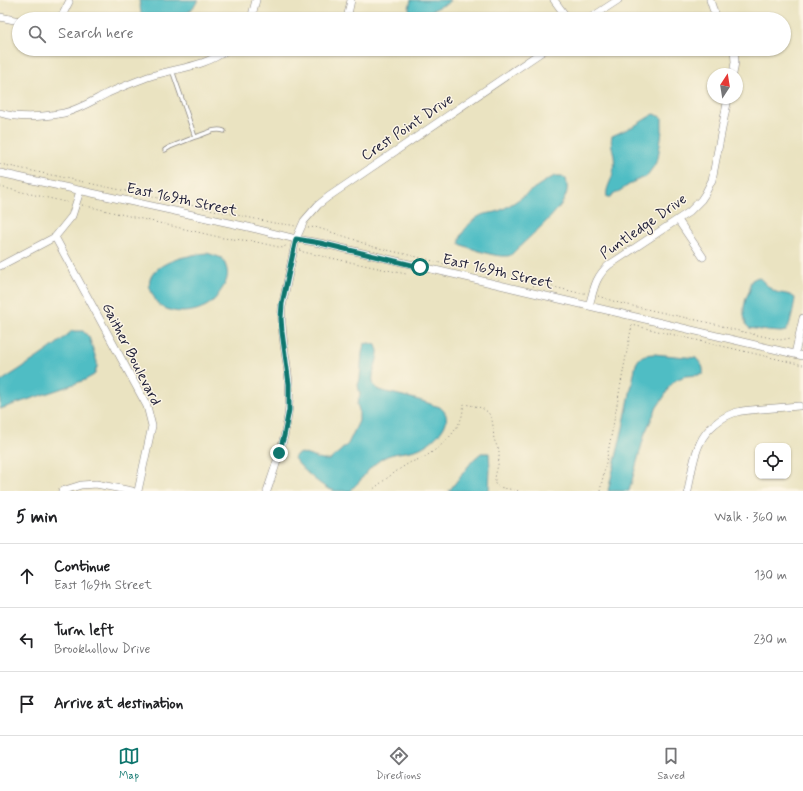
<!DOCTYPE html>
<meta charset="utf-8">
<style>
:root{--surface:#fff;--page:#f6f6f6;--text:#202124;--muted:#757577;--line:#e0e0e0;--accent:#0f766e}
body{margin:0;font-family:Mynerve,sans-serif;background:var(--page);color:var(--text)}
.controls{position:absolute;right:12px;bottom:12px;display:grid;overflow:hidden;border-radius:8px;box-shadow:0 1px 3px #0004}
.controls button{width:36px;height:36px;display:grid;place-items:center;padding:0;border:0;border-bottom:1px solid var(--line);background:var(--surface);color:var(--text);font:20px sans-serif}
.compass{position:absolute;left:707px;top:68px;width:36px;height:36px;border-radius:50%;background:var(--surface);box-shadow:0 1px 3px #0004;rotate:12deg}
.stop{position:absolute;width:12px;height:12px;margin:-9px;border:3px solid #0f766e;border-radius:50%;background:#fff}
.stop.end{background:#0f766e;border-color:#fff;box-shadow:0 1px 4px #0008}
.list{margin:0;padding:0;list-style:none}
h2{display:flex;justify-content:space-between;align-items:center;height:52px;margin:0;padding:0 16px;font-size:17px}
h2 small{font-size:13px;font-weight:400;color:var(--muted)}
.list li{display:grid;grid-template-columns:26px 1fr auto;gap:12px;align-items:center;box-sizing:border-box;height:64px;padding:0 16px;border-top:1px solid var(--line)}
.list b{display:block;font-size:15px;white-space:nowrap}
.list p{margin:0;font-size:13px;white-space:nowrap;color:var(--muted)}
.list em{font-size:13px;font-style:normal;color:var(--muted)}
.icon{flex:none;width:22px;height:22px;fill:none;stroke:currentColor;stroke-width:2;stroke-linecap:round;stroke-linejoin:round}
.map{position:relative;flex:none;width:803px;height:491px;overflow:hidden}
.search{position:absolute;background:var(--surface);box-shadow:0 1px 3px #0004;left:12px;right:12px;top:12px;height:44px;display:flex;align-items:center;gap:10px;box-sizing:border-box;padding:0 14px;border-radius:22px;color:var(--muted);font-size:15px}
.sheet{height:244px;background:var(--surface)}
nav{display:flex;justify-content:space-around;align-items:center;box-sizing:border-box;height:56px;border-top:1px solid var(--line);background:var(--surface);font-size:11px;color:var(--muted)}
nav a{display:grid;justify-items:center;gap:2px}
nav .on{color:var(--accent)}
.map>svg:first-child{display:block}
.water{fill:#4fbdc4;stroke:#387080}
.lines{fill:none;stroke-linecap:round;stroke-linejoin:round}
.service-casing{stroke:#86827e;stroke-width:5}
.minor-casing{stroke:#86827e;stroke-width:8}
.path{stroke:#86827e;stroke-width:1;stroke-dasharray:1 3;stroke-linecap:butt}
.service{stroke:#fff;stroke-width:3.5}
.minor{stroke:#fff;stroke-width:7}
.route{stroke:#0f766e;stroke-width:5}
.labels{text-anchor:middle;stroke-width:3;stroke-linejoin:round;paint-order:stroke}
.street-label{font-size:15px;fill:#22223b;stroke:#fcf5e5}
</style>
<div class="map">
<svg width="803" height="491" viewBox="0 0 803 491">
<rect width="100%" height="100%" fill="#fcf5e5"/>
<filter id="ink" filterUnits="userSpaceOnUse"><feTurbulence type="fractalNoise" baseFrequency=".025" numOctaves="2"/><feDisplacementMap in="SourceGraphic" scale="8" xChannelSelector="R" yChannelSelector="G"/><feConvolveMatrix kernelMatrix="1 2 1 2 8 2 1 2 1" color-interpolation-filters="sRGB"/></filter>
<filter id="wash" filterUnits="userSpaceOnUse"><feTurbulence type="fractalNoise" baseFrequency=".012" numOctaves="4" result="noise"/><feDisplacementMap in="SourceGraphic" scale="16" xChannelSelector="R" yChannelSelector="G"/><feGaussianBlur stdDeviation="0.9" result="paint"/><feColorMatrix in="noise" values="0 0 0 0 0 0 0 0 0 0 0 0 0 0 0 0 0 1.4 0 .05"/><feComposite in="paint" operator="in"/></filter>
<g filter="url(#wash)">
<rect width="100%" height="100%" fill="#eae3c1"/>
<path class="water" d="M 139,0 L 199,0 L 190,11 L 175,19 L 142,19 Z
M 411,0 L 450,0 L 448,3 L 415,18 L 410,15 L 409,8 Z
M 655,114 L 662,118 L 662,131 L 658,158 L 654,166 L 646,177 L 635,181 L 610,197 L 607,197 C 605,188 612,181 613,172 C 614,167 615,161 614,156 C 613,149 610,143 612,136 L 634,126 L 652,115 Z
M 555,176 L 562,176 L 566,179 C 567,184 568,189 566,195 C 560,213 525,240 511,255 C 508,256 508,256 505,256 C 495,257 469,248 460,244 C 458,235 471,221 478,217 C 485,212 492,214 499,211 C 519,202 535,185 555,176 Z
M 207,253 L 222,258 C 230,272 229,279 220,292 C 218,294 217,297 215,299 C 202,313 176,316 161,306 C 157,304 154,297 152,293 C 140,271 172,259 189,256 C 195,254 201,254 207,253 Z
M 758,277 C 764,281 768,288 776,292 C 782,294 789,293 795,298 C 794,307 791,323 786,331 L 781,332 L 768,331 L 749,328 L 746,325 L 744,315 L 744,307 L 746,298 L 750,290 L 750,284 L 752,280 Z
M 72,331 L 83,331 L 89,337 L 97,362 L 97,367 L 94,375 L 85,380 L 60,389 L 0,409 L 0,382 C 24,366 50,351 72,331 Z
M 369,343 L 376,345 C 376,347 378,349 378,351 C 379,363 365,382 379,390 C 397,395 416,398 433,405 C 435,406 439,406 441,408 C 458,422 431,444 418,449 C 407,453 393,452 383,458 C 373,464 366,473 359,482 C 356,485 353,487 351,491 L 334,491 L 333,490 C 323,489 300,467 294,458 L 297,454 L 302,453 L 322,460 L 330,460 L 348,444 L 359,421 L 359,410 L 357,404 L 360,395 L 358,385 L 360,379 L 362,353 L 364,344 Z
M 654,354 L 696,358 C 701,364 704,366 703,374 L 699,375 L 685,376 L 676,380 L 669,387 L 664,397 L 657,407 L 645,433 L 629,491 L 608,491 L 623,428 L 636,364 C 641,354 645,355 654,354 Z
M 481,453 L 489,453 L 490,469 L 489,490 L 490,491 L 449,491 L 473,460 Z"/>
</g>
<g filter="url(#ink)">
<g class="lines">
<defs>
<path id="service" d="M 172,70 L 195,137 C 204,135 215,127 224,131
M 165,150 L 170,147 L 195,137"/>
<path id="minor" d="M 554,0 L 568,19
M 710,0 L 713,9 L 718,19
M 0,17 L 19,21
M 57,19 L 63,14 L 69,2
M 251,19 L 256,0
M 347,19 L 351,0
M 589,19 L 618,0
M 733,74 L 735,62 L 734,49
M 0,113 C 20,119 43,117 64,113 C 80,109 94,100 108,93 C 122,87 136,81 151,76 C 177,68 206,67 228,49
M 0,173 L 248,227 L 296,239 L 320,243 L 803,356
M 678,220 L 703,257
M 55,237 L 147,406 L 152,426 L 138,491
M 0,266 L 55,237 L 72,216 L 80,191
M 589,306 C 594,289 595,277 609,265 L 689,212 L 701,200 L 705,194 L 712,180 L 728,98
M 795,354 L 803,318
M 62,491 L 81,485 L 96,484 L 132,491
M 267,491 C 279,456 292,421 289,383 C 287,358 280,333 282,307 L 296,239 L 304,221 L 318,205 L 328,197 L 546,49
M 688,491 C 691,475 693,457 700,443 C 706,429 722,416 737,412 C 745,410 753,410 762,409 C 774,408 786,407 799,406"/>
</defs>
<use href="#service" class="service-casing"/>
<use href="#minor" class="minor-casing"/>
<path class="path" d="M 0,164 L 274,223 L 291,225 L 295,226
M 0,187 L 70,203
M 82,205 L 223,238 L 252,241 L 283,248 L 285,246 L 288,246
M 308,228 L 315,227 L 353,239 L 370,246 L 426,259 L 451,266
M 300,250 L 302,250 L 303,252 L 406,274
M 533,286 L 541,284 L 579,293 L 585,293
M 598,296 L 619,303 L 719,325 L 730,329 L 780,340 L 791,338
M 371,491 C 383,481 397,470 411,462 C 415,461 419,459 423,458 C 438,449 454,436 461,419 C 463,414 463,408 464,404 C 479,407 491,407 493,426 C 494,430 493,435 494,439 C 496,445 500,450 499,457 C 499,466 494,475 495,484 L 499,487 L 519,491
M 600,491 C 612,436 621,380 632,325 L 803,365"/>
<use href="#service" class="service"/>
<use href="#minor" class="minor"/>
</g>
</g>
<g class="lines" filter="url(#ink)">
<path class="route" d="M 279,453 L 284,436 L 289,410 L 289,384 L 282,332 L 281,318 L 282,304 L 296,239 L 320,243 L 420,267"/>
</g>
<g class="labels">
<g class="street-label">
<text transform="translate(407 127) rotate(-34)" y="5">Crest Point Drive</text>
<text transform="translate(182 199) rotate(12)" y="5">East 169th Street</text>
<text transform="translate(643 226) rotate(-35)" y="5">Puntledge Drive</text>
<text transform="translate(498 271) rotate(13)" y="5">East 169th Street</text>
<text transform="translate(132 354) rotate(63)" y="5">Gaither Boulevard</text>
</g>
</g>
</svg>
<div class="controls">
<button><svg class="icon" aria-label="locate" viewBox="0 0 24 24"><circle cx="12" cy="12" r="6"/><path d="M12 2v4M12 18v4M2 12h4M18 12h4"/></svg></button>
</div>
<svg class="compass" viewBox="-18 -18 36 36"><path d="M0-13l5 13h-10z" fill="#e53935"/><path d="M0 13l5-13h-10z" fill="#757577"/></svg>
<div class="stop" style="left:420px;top:267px"></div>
<div class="stop end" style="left:279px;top:453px"></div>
<div class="search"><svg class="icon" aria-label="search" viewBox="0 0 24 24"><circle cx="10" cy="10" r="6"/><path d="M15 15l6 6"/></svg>Search here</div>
</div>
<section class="sheet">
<h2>5 min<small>Walk · 360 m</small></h2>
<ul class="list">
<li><svg class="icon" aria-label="ahead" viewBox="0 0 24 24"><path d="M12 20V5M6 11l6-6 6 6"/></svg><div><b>Continue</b><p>East 169th Street</p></div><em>130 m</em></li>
<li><svg class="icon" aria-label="left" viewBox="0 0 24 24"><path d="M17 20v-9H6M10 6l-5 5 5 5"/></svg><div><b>Turn left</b><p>Brookhollow Drive</p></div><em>230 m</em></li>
<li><svg class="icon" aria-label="arrive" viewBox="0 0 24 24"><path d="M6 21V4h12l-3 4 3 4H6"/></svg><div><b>Arrive at destination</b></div></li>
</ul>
</section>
<nav>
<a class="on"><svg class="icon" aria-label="map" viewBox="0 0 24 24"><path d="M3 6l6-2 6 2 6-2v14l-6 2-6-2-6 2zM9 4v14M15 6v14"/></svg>Map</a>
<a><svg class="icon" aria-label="directions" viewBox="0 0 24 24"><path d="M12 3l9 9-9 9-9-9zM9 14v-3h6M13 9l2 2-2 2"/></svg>Directions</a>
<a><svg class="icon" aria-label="saved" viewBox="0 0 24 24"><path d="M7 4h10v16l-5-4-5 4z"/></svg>Saved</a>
</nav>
